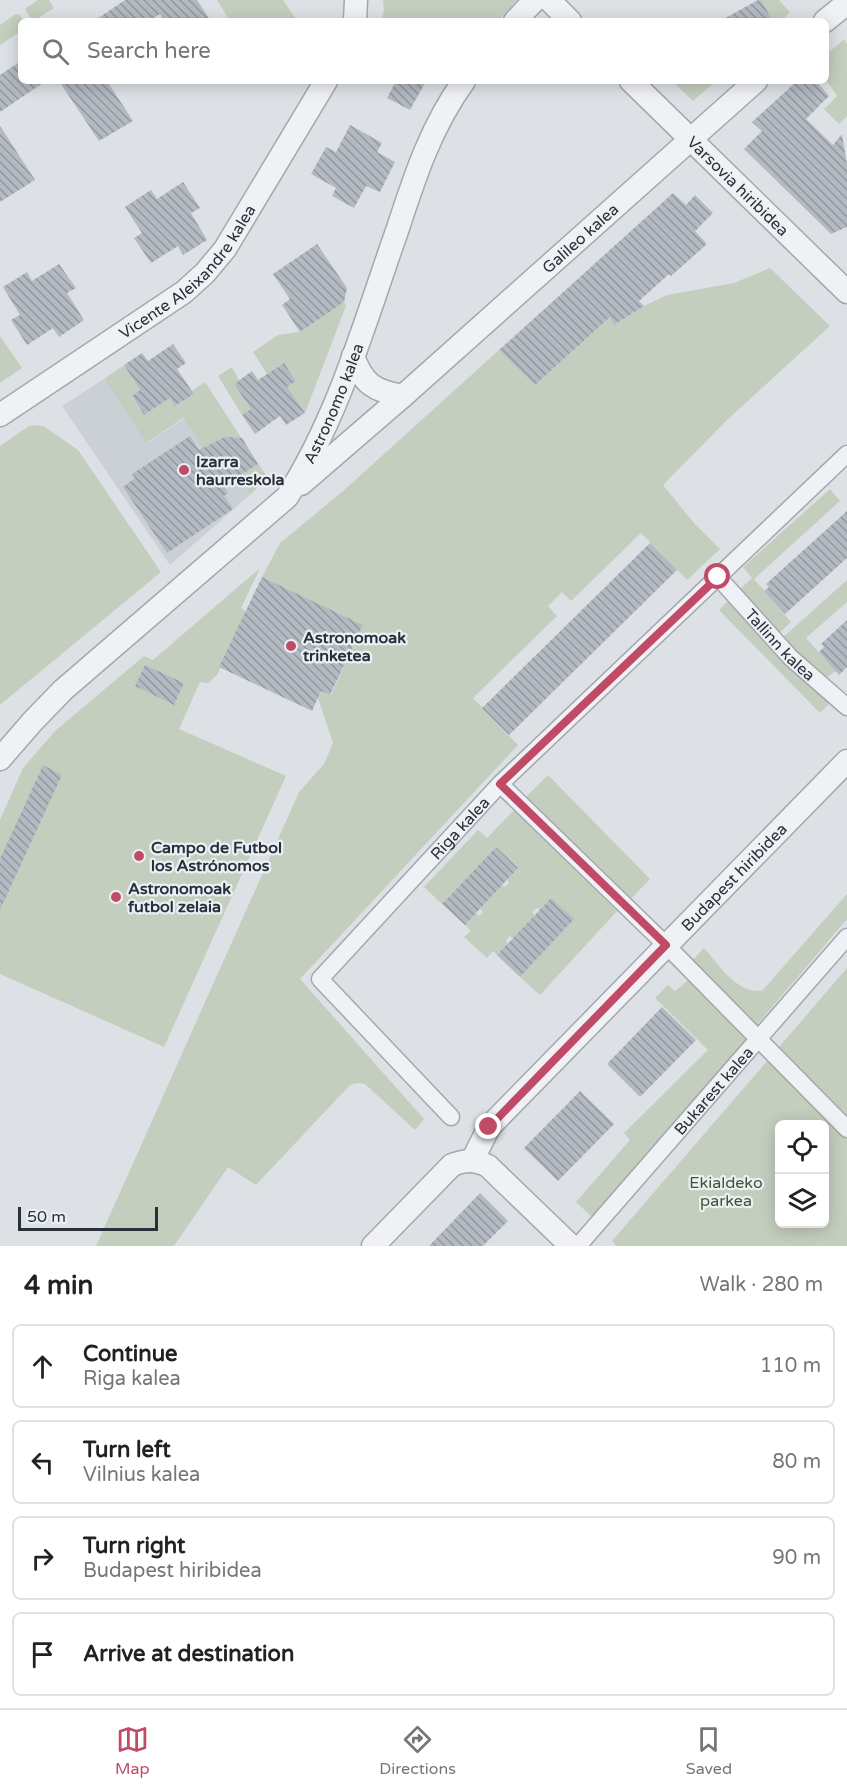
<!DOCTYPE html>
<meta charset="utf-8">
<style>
:root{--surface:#fff;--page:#f6f6f6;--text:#222;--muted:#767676;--line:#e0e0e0;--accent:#c14b66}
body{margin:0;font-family:"Varela Round",sans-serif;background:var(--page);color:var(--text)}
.controls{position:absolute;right:18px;bottom:18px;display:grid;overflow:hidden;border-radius:9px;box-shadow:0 3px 15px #0003}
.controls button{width:54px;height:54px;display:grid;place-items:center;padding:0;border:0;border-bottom:2px solid var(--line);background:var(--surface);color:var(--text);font:30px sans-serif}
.scale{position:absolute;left:18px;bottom:15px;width:140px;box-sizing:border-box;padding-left:6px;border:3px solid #28303a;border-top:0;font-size:16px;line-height:21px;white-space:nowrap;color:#28303a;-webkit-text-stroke:4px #eceff3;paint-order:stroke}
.stop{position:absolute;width:18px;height:18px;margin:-14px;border:4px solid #c14b66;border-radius:50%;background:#fff}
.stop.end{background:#c14b66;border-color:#fff;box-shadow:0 2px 6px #0008}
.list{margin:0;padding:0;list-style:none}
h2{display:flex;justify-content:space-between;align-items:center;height:78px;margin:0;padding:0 24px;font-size:26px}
h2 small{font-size:20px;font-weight:400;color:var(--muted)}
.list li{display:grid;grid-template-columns:39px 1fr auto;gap:18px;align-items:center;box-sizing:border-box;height:84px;margin:0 12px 12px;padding:0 12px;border:2px solid var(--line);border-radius:9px}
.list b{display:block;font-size:22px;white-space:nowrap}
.list p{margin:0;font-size:20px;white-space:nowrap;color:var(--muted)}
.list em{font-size:20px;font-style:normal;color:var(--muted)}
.icon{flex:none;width:33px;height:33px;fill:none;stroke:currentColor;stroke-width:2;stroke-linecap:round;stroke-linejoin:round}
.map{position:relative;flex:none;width:847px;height:1246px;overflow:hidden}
.search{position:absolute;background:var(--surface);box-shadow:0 3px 15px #0003;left:18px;right:18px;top:18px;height:66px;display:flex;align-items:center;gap:15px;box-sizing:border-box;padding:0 21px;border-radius:9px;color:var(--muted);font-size:22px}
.sheet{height:462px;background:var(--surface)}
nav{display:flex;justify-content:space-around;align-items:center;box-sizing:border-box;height:84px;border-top:2px solid var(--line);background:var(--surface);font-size:16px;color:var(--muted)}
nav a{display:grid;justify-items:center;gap:3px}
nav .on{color:var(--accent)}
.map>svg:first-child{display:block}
.built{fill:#cbd0d6}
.green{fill:#c4cebe;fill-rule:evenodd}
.building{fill:url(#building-back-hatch)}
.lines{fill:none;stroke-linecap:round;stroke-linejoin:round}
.pedestrian-casing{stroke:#a3a8ae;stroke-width:19}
.minor-casing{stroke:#a3a8ae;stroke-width:25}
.pedestrian{stroke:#eff1f4;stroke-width:16}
.minor{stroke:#eff1f4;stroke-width:22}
.route{stroke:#c14b66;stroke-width:8}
.poi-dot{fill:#c14b66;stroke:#eceff3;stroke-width:2}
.labels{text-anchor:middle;stroke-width:4.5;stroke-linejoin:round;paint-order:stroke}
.street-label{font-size:16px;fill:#28303a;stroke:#eceff3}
.poi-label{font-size:16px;font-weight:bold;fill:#28303a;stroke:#eceff3;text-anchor:start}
.park-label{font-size:16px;fill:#3e5536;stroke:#eceff3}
</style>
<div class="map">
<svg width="847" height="1246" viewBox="0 0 847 1246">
<defs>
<pattern id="building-back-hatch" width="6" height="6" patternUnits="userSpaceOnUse" patternTransform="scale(1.5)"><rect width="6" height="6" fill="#b4bac2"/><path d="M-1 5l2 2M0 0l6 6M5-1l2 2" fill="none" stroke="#92989f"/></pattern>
</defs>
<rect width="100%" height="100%" fill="#dde1e5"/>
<path class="built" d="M 104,379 L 147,443 L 215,398 L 267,477 L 252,493 L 170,565 L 62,406 Z"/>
<path class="green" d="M 38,0 L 49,0 L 54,8 L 33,21 L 25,10 L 26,8 Z
M 217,0 L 283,0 L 296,19 L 230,21 Z
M 383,0 L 517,0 L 498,21 L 381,21 L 384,11 Z
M 761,0 L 779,0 L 790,12 L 781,21 L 773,21 Z
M 16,14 L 20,15 L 24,21 L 21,21 L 21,31 L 0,45 L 0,25 Z
M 844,39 L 847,44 L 847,116 L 839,124 L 824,109 L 837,96 L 826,80 L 826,55 Z
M 672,81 L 716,81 L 693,101 Z
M 770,268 L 830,326 L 728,419 L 663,485 L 694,523 L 720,549 L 687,580 L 641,533 L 571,601 L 562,592 L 548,606 L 557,616 L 473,698 L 518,745 L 300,979 L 424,1119 L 415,1130 L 365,1084 L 358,1083 L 350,1085 L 256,1185 L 228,1167 L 174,1246 L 96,1246 L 299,792 L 324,764 L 333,743 L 318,698 L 321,691 L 331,695 L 363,625 L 262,577 L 280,543 L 342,492 L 499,350 L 535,385 L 610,317 L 614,325 L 644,306 L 667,295 L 734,283 Z
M 344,302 L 346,306 L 305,413 L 287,387 L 296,381 L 284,363 L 267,374 L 253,352 L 278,335 L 300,332 Z
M 0,336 L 22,368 L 0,383 Z
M 124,365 L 140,390 L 132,397 L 144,415 L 170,398 L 176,406 L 194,394 L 192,391 L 205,382 L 240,436 L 232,441 L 225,437 L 207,446 L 206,453 L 183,418 L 146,443 L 104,379 Z
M 232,367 L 239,380 L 234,384 L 251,409 L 242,415 L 218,376 Z
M 37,425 L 45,427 L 78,450 L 161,572 L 0,705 L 0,446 L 29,426 Z
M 258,464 L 267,477 L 252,493 L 251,494 L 242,483 L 235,488 L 231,481 Z
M 830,489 L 840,501 L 754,579 L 791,622 L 777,635 L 735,594 L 752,578 L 743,567 Z
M 260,568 L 241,608 L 246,611 L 217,675 L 208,683 L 200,682 L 179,729 L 286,776 L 164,1047 L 0,974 L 0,820 L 23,768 L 55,731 L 144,656 L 153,660 Z
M 847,580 L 847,602 L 806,638 L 836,671 L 822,681 L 781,639 Z
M 731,598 L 834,699 L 820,713 L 719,610 Z
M 548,775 L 650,879 L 628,902 L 523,800 Z
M 514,810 L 617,911 L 540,995 L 520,977 L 573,919 L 551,898 L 539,910 L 537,908 L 532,912 L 535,915 L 513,939 L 510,936 L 506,941 L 508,944 L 497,955 L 493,951 L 487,958 L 464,937 L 471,931 L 465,925 L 476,913 L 479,916 L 483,912 L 480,909 L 502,885 L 505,887 L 509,883 L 507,880 L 518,868 L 496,847 L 442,904 L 424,887 L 478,830 L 487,838 Z
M 847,894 L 847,919 L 756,1026 L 690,963 L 704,948 C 720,966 736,993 762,991 Z
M 847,968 L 847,1246 L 617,1246 L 612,1241 ZM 780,1124 L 824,1124 L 824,1224 L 780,1224 Z
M 688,980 L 747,1039 L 593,1218 L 576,1202 L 630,1140 L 624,1133 L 708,1050 L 655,998 L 668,985 L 675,991 Z"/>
<path class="building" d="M 125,0 L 197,0 L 211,21 L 164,21 L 160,14 L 149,21 L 94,21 Z
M 758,0 L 761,0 L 773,21 L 720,21 Z
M 21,61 L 21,81 L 46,81 L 0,112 L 0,75 Z
M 59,81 L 107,81 L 133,121 L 99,141 Z
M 396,81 L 426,81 L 410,110 L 387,98 Z
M 797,81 L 816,81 L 829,96 L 806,119 L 833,145 L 842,134 L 847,165 L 847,227 L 831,234 L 744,149 L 762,131 L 752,122 Z
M 350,125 L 382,143 L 377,152 L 395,162 L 380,192 L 366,186 L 354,208 L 332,196 L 336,188 L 311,174 L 326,147 L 336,152 Z
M 0,126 L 35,180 L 0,202 Z
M 183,182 L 200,208 L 191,213 L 207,240 L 183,255 L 178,246 L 151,263 L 134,238 L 142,233 L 125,207 L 151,190 L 157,199 Z
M 673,193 L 686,205 L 695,195 L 713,213 L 695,231 L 707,244 L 671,276 L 669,274 L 639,301 L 644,306 L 614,325 L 610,317 L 535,385 L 499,350 Z
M 317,244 L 347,288 L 344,302 L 300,332 L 282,305 L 290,299 L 273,274 Z
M 59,264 L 76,288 L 67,293 L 84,320 L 59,337 L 53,328 L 27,345 L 11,320 L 20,315 L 3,287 L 27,272 L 32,281 Z
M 173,344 L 186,363 L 177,369 L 194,394 L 175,406 L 170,398 L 144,415 L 132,396 L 140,390 L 124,365 L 142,353 L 148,361 Z
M 284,363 L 296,381 L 287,387 L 305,413 L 286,425 L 280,416 L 255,434 L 242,415 L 251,409 L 234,384 L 252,371 L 258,380 Z
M 190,436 L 199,450 L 225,437 L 242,438 L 258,464 L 224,486 L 228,493 L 224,496 L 233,509 L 167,553 L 123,487 L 135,478 L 132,474 Z
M 847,511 L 847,558 L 785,614 L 764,591 L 769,587 L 766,584 Z
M 650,543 L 677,570 L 509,735 L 482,708 Z
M 262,577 L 363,625 L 330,695 L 321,691 L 312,711 L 219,667 Z
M 847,620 L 847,667 L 839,675 L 819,652 L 824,647 L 821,644 Z
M 145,665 L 184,683 L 174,705 L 135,686 Z
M 43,765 L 62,775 L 0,910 L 0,859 Z
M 496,847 L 518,868 L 465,925 L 442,904 Z
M 551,898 L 574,919 L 520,977 L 497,955 Z
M 662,1007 L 696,1040 L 640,1097 L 607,1064 Z
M 580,1091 L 614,1124 L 558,1181 L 524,1148 Z
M 480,1193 L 508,1221 L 483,1246 L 429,1246 Z"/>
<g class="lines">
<defs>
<g id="pedestrian">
<path id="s1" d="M 718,577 L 791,658 L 847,707"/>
<path d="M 500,784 L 666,945 L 847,1129"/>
<path id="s2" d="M 451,1117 L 320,979 L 500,784 L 847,454"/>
<path id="s3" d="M 578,1246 L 847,937"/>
</g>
<g id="minor">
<path d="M 549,0 L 570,21"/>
<path d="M 355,21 L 356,0"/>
<path d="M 515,21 L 535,0"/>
<path d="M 825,21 L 847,3"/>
<path id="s4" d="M 631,81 L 847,292"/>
<path d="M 353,356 C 363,384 374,391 403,396"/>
<path id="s5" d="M 0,415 L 184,292 L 205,273 L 225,249 L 326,81"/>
<path id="s6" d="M 301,484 L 403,396 L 756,81"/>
<path id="s7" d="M 0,759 L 33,721 L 63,690 L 287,497 C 339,416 365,321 397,231 C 414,179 431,126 464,81"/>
<path id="s8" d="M 472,1161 L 489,1127 L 847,761"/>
<path d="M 373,1246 L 452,1165 C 464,1160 475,1159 488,1166 L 571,1246"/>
</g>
</defs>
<use href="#pedestrian" class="pedestrian-casing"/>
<use href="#minor" class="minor-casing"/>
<use href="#pedestrian" class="pedestrian"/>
<use href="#minor" class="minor"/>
</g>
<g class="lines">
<path class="route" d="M 489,1127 L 666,945 L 500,784 L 718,577"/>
</g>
<g class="poi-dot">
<circle cx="184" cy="470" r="6"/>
<circle cx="291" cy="646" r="6"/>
<circle cx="139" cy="856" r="6"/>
<circle cx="116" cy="897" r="6"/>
</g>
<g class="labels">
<g class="street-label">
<text dy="6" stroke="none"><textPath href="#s4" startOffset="150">Varsovia hiribidea</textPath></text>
<text dy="6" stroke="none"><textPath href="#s6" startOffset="372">Galileo kalea</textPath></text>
<text dy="6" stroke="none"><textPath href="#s5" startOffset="238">Vicente Aleixandre kalea</textPath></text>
<text dy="6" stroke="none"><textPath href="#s7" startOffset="494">Astronomo kalea</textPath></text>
<text dy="6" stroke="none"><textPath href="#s1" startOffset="92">Tallinn kalea</textPath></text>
<text dy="6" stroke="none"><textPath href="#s2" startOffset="396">Riga kalea</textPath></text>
<text dy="6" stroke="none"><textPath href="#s8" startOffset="388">Budapest hiribidea</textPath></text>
<text dy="6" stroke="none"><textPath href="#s3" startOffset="206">Bukarest kalea</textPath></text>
</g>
<g class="poi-label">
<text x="196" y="467">Izarra<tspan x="196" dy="18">haurreskola</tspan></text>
<text x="303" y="643">Astronomoak<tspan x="303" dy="18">trinketea</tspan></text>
<text x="151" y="853">Campo de Futbol<tspan x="151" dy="18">los Astrónomos</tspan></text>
<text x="128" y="894">Astronomoak<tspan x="128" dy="18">futbol zelaia</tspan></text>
</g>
<g class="park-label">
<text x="726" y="1188">Ekialdeko<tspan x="726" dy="18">parkea</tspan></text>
</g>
</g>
</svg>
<div class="controls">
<button><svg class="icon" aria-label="locate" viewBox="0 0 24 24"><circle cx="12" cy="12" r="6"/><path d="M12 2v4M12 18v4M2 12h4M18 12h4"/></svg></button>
<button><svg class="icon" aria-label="layers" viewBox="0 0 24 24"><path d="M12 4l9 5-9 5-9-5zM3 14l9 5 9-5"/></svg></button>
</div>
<div class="scale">50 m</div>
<div class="stop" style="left:718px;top:577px"></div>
<div class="stop end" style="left:489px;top:1127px"></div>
<div class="search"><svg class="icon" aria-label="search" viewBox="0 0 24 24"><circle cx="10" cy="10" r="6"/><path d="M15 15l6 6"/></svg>Search here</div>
</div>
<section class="sheet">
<h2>4 min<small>Walk · 280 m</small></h2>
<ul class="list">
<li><svg class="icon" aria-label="ahead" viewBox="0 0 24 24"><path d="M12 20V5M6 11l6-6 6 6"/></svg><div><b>Continue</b><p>Riga kalea</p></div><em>110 m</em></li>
<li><svg class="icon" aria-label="left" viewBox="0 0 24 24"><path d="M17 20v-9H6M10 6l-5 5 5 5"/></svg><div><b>Turn left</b><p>Vilnius kalea</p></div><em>80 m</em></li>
<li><svg class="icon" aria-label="right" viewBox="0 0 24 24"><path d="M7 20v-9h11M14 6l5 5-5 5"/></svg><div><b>Turn right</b><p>Budapest hiribidea</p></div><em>90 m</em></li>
<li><svg class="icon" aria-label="arrive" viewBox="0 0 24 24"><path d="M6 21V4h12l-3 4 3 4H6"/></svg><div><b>Arrive at destination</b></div></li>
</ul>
</section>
<nav>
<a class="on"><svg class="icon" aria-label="map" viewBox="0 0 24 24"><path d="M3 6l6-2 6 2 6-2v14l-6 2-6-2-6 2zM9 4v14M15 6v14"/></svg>Map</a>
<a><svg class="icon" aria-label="directions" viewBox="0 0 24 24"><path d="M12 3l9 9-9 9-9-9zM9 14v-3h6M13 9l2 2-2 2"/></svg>Directions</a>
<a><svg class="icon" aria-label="saved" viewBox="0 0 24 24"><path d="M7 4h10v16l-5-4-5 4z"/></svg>Saved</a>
</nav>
